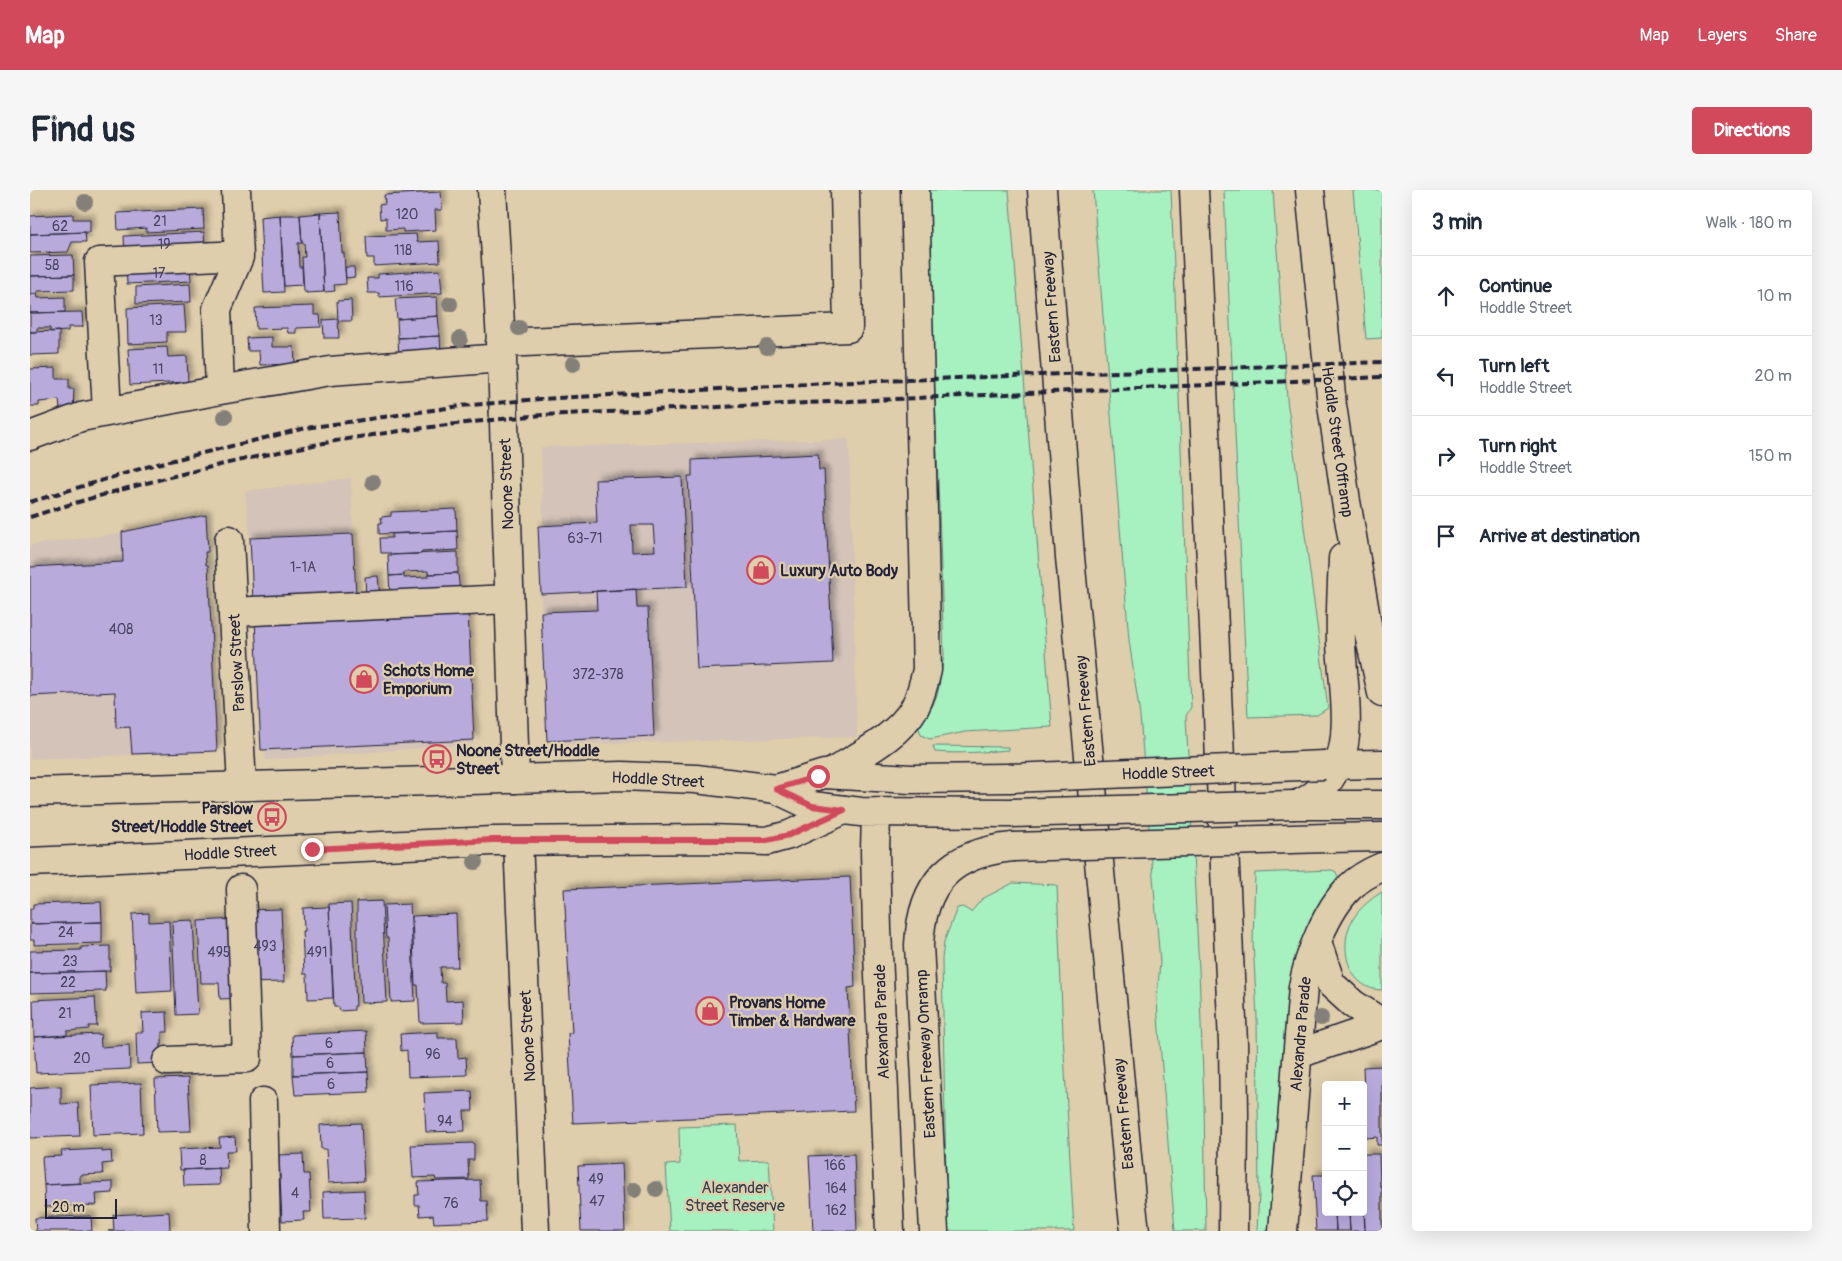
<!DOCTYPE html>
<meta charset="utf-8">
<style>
:root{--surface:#fff;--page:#f6f6f7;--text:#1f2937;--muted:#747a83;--line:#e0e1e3;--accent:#d1495b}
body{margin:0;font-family:Pangolin,sans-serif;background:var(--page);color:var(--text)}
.controls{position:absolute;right:15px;bottom:15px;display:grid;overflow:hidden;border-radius:5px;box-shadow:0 5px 20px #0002}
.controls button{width:45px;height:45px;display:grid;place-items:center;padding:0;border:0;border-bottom:1px solid var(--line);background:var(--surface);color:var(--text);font:25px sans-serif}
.scale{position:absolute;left:15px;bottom:12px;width:72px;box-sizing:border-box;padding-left:5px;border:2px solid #22223b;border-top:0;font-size:14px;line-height:18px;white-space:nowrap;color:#22223b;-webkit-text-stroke:4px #dfceab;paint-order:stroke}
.stop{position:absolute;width:15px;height:15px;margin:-11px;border:4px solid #d1495b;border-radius:50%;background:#fff}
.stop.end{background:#d1495b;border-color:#fff;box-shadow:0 1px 5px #0008}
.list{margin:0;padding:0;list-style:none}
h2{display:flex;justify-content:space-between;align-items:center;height:65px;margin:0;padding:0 20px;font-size:21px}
h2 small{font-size:16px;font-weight:400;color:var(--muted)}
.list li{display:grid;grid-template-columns:32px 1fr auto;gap:15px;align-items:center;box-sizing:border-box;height:80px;padding:0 20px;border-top:1px solid var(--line)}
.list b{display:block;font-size:19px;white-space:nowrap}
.list p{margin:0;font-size:16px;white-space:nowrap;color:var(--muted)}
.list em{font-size:16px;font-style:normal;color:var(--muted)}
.icon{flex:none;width:28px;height:28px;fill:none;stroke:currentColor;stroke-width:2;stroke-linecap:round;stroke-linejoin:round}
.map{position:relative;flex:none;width:1352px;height:1041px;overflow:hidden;border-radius:5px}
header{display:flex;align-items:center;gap:30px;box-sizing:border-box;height:70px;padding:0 25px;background:var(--accent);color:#fff}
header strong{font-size:24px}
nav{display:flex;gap:28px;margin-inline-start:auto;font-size:18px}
.intro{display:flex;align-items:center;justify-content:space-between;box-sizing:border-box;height:120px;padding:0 30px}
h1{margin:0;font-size:35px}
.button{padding:12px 22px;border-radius:5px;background:var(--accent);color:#fff;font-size:18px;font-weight:700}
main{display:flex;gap:30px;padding:0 30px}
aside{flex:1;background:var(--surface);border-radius:5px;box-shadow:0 5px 20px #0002}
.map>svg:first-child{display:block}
.built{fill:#d3c3b9}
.green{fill:#a7f0bf;stroke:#64897d}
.building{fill:#b8aadb;stroke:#22223b;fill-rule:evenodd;filter:url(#shadow)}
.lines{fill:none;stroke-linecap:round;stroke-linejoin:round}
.minor-casing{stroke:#22223b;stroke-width:31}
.major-casing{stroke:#22223b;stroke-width:31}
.highway-casing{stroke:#22223b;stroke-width:31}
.minor{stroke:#dfceab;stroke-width:28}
.major{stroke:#dfceab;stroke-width:28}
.highway{stroke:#dfceab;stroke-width:28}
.rail{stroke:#22223b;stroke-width:4;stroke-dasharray:8 4;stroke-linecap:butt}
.major-bridge-casing{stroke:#22223b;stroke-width:31;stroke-linecap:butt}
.highway-bridge-casing{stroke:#22223b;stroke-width:31;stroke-linecap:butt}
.major-bridge{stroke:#dfceab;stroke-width:28}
.highway-bridge{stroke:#dfceab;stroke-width:28}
.tree{fill:#828078}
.route{stroke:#d1495b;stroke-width:6}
.labels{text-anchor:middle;stroke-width:4.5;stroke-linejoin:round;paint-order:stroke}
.number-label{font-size:14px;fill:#484463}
.street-label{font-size:16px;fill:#22223b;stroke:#dfceab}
.poi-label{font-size:16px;font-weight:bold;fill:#22223b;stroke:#dfceab;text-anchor:start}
.park-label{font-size:16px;fill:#36414f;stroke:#dfceab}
</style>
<header>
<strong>Map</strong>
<nav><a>Map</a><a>Layers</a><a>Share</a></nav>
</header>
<div class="intro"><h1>Find us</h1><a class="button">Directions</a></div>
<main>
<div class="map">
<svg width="1352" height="1041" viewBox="0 0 1352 1041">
<defs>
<filter id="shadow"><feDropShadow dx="4.5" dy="-4.5" stdDeviation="2.5" flood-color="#0004"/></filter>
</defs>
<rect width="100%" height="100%" fill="#dfceab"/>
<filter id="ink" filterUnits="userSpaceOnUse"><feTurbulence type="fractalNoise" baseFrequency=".02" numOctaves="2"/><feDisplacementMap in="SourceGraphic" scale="10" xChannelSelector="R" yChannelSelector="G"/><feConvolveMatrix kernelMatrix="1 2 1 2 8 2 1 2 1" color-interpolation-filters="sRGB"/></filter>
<g filter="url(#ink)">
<path class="built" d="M 819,249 L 827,547 L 520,555 L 520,551 L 517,551 L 511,404 L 515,403 L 511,257 Z
M 321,288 L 326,406 L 438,418 L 444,554 L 236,570 L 223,411 L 220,348 L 215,301 Z
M 173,335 L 183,562 L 0,569 L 0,355 L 116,340 Z"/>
<path class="green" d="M 898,0 L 979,0 L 1022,537 L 935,542 L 900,549 L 891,545 L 889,538 L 903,515 L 908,502 L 914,465 Z
M 1063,0 L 1141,0 L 1161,517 L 1156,526 L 1169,780 L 1174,912 L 1176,1041 L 1145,1041 L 1128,827 L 1127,809 L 1130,772 L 1110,526 L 1099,450 Z
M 1194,0 L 1243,0 L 1257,209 L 1298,518 L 1287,525 L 1218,527 Z
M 1323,0 L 1352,0 L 1352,148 L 1336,149 Z
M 903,556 L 978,557 L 978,560 C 954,562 929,564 905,562 Z
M 1301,680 L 1305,681 L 1308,686 L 1288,720 L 1243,1041 L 1227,1041 L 1229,1003 L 1227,827 L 1223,752 L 1225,683 Z
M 983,693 L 1027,695 L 1033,845 L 1044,1041 L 917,1041 L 912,769 L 914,752 L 927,718 L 933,717 L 941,722 L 952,709 Z
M 1352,702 L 1352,800 C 1320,800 1309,761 1320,735 C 1326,721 1339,710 1352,702 Z
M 707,935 L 709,971 L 739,970 L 743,1041 L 640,1041 L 636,975 L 650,974 L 649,937 Z"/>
<path class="building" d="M 411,2 L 412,20 L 405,20 L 406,40 L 373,42 L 373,39 L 356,40 L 356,28 L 350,29 L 349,15 L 355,14 L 354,5 Z
M 173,19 L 174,39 L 116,42 L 116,38 L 88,40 L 87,23 Z
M 310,22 L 312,63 L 314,63 L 316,94 L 304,95 L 305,101 L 294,102 L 290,23 Z
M 290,23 L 294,102 L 276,103 L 277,102 L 274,102 L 272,67 L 275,67 L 274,53 L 272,53 L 270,25 Z
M 43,24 L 43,29 L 60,29 L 60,42 L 0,44 L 0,26 Z
M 250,25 L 254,102 L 234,103 L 230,27 Z
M 250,25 L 270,25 L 272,53 L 268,53 L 269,77 L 272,77 L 273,95 L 254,96 Z
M 55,42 L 56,52 L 42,52 L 38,62 L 0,63 L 0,44 Z
M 174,42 L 175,63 L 95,66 L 94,46 Z
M 386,44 L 387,52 L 409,51 L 410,72 L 344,76 L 344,68 L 337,68 L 336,46 Z
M 43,65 L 44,85 L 0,86 L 0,66 Z
M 160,73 L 161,91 L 97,94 L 96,75 Z
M 315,77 L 324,77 L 325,87 L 316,88 Z
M 410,80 L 412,103 L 349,107 L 349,103 L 338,103 L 337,88 L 348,88 L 348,84 Z
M 44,85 L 44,100 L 7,101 L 7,104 L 0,104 L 0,86 Z
M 160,94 L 161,112 L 106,114 L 106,97 Z
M 0,104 L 7,104 L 8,108 L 35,107 L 35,122 L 0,123 Z
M 407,107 L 408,126 L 367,129 L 365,109 Z
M 321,110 L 322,131 L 308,131 L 307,111 Z
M 154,115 L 156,142 L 137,142 L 137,152 L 98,154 L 97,118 Z
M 284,116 L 284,125 L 290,125 L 291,137 L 266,138 L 266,143 L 258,143 L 257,138 L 226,139 L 225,118 Z
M 52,122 L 53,137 L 38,137 L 38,141 L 20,142 L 20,138 L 7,138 L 7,142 L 0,142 L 0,123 Z
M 408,126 L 410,146 L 368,148 L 367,129 Z
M 308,129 L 309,148 L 294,148 L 293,130 Z
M 29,141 L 29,164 L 0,165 L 0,142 Z
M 410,146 L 411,166 L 369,168 L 368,148 Z
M 242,147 L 242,157 L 264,157 L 265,174 L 230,175 L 229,161 L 218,161 L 217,148 Z
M 137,157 L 138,167 L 157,166 L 158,192 L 100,195 L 98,159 Z
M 26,178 L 26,189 L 39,189 L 39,199 L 44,199 L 43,220 L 30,220 L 29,210 L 9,212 L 9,216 L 0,216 L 0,179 Z
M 788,264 L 789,280 L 794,280 L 803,473 L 667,479 L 658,286 L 662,286 L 662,270 Z
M 652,287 L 657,397 L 511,404 L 508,336 L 567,333 L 565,290 ZM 601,335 L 623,335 L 625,361 L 602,362 Z
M 426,319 L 427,341 L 349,344 L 349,333 L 352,333 L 351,327 L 361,326 L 361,322 Z
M 176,325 L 178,362 L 175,362 L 176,375 L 178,375 L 187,561 L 102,564 L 100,537 L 86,538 L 85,502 L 0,506 L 0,377 L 93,372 L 92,342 Z
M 427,341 L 428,360 L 391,362 L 391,364 L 361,365 L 361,363 L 351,363 L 350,348 L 362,348 L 362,344 Z
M 323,344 L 326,406 L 223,411 L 220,348 Z
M 428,362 L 428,383 L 398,384 L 398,381 L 374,382 L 374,385 L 359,386 L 358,365 Z
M 428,383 L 430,403 L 360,407 L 359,386 L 374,385 L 374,388 L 398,387 L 398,384 Z
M 348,386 L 350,407 L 336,408 L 335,387 Z
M 606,399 L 607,418 L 618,418 L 624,546 L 517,551 L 511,422 L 567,420 L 566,401 Z
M 438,420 L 444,550 L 231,560 L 225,429 Z
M 820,687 L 825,797 L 818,798 L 824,921 L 543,933 L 538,843 L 542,843 L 534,699 Z
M 352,711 L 357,812 L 331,813 L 329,761 L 327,761 L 327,712 Z
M 71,712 L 72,732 L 0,734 L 0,719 L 3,719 L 3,714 Z
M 321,713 L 326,816 L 324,816 L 324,820 L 310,821 L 309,817 L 304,817 L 299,714 Z
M 380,714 L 385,811 L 361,812 L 358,748 L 356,748 L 354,715 Z
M 299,717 L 303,808 L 278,809 L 277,784 L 274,784 L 272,741 L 274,741 L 273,718 Z
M 251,719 L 254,792 L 218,793 L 215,720 Z
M 119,723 L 119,732 L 139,731 L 142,801 L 106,803 L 102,724 Z
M 426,724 L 428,777 L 410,777 L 411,793 L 415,793 L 416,811 L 433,810 L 434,832 L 390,833 L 388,795 L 385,795 L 382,726 Z
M 206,729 L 210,808 L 190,809 L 189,793 L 171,793 L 168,731 Z
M 163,730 L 168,824 L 146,825 L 142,731 Z
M 72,732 L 72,753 L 4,755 L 4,750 L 0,750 L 0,734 Z
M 80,756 L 80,781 L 0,783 L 0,761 L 51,760 L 51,757 Z
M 75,781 L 76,801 L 0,803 L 0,783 Z
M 65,807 L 67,836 L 59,836 L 59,839 L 37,841 L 37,845 L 4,847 L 3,810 Z
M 137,822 L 138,842 L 132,842 L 132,855 L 130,855 L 130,873 L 107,874 L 106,842 L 113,842 L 112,823 Z
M 336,841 L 337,862 L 263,865 L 262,845 Z
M 408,842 L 408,848 L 427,848 L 428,868 L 436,867 L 437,885 L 378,887 L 377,860 L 371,861 L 370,844 Z
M 70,844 L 71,857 L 99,855 L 100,879 L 6,883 L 4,847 Z
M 337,862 L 338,882 L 263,885 L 263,865 Z
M 1352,876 L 1352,955 L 1347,955 L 1347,947 L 1336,948 L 1333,877 Z
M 338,882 L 339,902 L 265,905 L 263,885 Z
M 158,888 L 161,941 L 127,942 L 125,889 Z
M 111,893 L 113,943 L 63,945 L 61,895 Z
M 31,896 L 31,914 L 48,913 L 50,946 L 0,948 L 0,898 Z
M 442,901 L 443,921 L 434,921 L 435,941 L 396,942 L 394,903 Z
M 331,933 L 334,991 L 298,993 L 296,959 L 291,959 L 290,935 Z
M 205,947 L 206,961 L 196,961 L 197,978 L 150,980 L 149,959 L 190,957 L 189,948 Z
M 444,953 L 444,970 L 438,970 L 439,989 L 406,990 L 405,987 L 383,988 L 381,955 Z
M 72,959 L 72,962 L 81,961 L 82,973 L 72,974 L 73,984 L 50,985 L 50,993 L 14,995 L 12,967 L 32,966 L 31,961 Z
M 273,964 L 274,984 L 279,984 L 281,1022 L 273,1022 L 274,1030 L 252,1031 L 249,965 Z
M 824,964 L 827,1041 L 783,1041 L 779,966 Z
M 1333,964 L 1349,964 L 1350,997 L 1352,997 L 1352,1041 L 1335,1041 Z
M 592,974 L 595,1041 L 551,1041 L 548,976 Z
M 189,978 L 190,995 L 154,996 L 153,980 Z
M 1283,985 L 1296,985 L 1296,1022 L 1305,1022 L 1306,1041 L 1286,1041 Z
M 450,990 L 451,1011 L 457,1011 L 458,1031 L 404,1033 L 403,1025 L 390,1026 L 389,1015 L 385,1015 L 385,1005 L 389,1005 L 388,992 Z
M 83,992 L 83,1003 L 66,1004 L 67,1015 L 15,1017 L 14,995 Z
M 334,1000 L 335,1028 L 294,1029 L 293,1002 Z
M 1333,1007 L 1335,1041 L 1320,1041 L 1319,1022 L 1333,1022 Z
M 139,1022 L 140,1041 L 78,1041 L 84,1041 L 83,1025 Z
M 1305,1022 L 1319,1022 L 1320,1041 L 1306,1041 Z
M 61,1026 L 62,1041 L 6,1041 L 5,1028 Z"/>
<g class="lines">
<defs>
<path id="minor" d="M 462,0 L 472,168 L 485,589
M 470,153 L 818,138 L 815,0
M 190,200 L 187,119 L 209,67 L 206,0
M 77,222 L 69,72 L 209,65
M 0,246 L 51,227 L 190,200 L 300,181 L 472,168
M 199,350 L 212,596
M 203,422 L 479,409
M 488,651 L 505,1041
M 0,672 L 463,651 L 678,649 L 737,651 L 759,645 L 814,620
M 1287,752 L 1301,794 L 1323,814 L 1352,833
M 1268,864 L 1352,835
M 137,871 L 217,868 L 211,699
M 233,912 L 236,1041"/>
<path id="major" d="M 1295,575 L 1352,574
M 746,599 L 794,584 L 881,589 L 979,588
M 0,602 L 592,586 L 666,589 L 746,599 L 782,616 L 831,622 L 981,623
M 1265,615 L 1352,615
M 1265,615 C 1286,608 1299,594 1308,574
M 846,624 L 845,661 L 847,739 L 860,1041
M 1253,1041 L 1273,797 C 1278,767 1297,719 1320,697 C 1329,688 1340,682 1352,677"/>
<path id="highway" d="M 1012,0 L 1040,367 L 1101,1008 L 1105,1041
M 1164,0 L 1203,853 L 1204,925 L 1203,1041
M 1280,0 L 1302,215 L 1316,311 L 1337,434 L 1352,503
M 1308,574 C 1323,543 1312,488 1311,452 C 1310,424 1312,396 1313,368
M 800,584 C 829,565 867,548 885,517 C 891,505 894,493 897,480 L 885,0
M 1298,648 L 1352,647
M 904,1041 L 889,755 C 892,692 921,663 983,657"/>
</defs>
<use href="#minor" class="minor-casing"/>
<use href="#major" class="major-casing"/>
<use href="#highway" class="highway-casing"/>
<use href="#minor" class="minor"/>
<use href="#major" class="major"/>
<use href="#highway" class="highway"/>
<path class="rail" d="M 0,312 L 123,275 L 276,238 L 431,216 L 510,209 L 796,193 L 1352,172
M 0,327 C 96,296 195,272 294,253 C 366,240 440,232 512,225 L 1352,187"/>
<defs>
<path id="major-bridge" d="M 979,588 L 1295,575
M 981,623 L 1265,615"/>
<path id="highway-bridge" d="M 983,657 L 1298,648"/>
</defs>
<use href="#major-bridge" class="major-bridge-casing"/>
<use href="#highway-bridge" class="highway-bridge-casing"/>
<use href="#major-bridge" class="major-bridge"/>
<use href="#highway-bridge" class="highway-bridge"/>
</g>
<g class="tree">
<circle cx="55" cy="12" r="8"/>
<circle cx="420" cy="114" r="8"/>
<circle cx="489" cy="138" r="8"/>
<circle cx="430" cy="149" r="8"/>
<circle cx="737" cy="157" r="8"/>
<circle cx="543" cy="174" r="8"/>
<circle cx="195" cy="227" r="8"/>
<circle cx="343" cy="292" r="8"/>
<circle cx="445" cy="672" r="8"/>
<circle cx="1291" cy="828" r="8"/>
<circle cx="626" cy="999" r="8"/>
<circle cx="604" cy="1000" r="8"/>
</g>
</g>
<g class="lines" filter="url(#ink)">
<path class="route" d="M 282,659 L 463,650 L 737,650 L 759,645 L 814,620 L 782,616 L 746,599 L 788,586"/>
</g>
<defs>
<symbol id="shop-ring" viewBox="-11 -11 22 22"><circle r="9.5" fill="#dfceab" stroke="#d1495b" stroke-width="1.5"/><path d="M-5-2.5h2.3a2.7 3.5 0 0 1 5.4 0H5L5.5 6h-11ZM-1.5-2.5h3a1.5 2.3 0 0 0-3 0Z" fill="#d1495b"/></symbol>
<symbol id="bus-ring" viewBox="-11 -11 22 22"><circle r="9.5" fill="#dfceab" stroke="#d1495b" stroke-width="1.5"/><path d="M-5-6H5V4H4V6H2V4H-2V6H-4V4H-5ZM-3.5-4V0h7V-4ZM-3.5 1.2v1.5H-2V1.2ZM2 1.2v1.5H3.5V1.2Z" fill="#d1495b"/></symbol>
</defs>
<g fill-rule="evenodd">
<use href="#shop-ring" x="715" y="364" width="32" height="32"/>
<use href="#shop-ring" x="318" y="473" width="32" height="32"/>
<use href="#bus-ring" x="391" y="553" width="32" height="32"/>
<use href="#bus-ring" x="226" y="611" width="32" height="32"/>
<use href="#shop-ring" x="664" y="805" width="32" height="32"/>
</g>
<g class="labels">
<g class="number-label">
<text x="377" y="29">120</text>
<text x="130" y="36">21</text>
<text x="30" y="41">62</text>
<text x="134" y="59">19</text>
<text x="373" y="65">118</text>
<text x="22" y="80">58</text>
<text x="129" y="88">17</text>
<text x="374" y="101">116</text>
<text x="126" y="135">13</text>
<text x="128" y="184">11</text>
<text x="555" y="353">63-71</text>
<text x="273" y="382">1-1A</text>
<text x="91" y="444">408</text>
<text x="568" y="489">372-378</text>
<text x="36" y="747">24</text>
<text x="235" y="761">493</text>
<text x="189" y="767">495</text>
<text x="287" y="767">491</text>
<text x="40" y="776">23</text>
<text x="38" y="797">22</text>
<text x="35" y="828">21</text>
<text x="299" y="858">6</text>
<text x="403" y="869">96</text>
<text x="52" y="873">20</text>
<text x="300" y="878">6</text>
<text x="301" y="899">6</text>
<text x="415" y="936">94</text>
<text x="173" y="975">8</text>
<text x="805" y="980">166</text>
<text x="566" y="994">49</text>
<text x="806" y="1003">164</text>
<text x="265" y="1008">4</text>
<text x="567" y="1016">47</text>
<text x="421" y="1018">76</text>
<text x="806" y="1025">162</text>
</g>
<g class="street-label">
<text transform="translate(1021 117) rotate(-94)" y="6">Eastern Freeway</text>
<text transform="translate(1308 252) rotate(82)" y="6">Hoddle Street Offramp</text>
<text transform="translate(476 294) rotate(-92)" y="6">Noone Street</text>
<text transform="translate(206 473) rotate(-93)" y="6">Parslow Street</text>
<text transform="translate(1055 521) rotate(-95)" y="6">Eastern Freeway</text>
<text transform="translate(1138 582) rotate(-2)" y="6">Hoddle Street</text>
<text transform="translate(628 589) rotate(3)" y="6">Hoddle Street</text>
<text transform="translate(200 662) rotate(-3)" y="6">Hoddle Street</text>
<text transform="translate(851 832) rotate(-92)" y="6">Alexandra Parade</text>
<text transform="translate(1270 844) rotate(-85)" y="6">Alexandra Parade</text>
<text transform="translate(497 846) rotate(-93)" y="6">Noone Street</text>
<text transform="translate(895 864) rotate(-93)" y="6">Eastern Freeway Onramp</text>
<text transform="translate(1093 924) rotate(-95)" y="6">Eastern Freeway</text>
</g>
<g class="poi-label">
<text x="750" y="386">Luxury Auto Body</text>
<text x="353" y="486">Schots Home<tspan x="353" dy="18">Emporium</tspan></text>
<text x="426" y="566">Noone Street/Hoddle<tspan x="426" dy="18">Street</tspan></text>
<text x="223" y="624" text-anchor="end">Parslow<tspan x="223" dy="18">Street/Hoddle Street</tspan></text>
<text x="699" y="818">Provans Home<tspan x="699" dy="18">Timber &amp; Hardware</tspan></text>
</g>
<g class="park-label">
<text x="705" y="1003">Alexander<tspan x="705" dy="18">Street Reserve</tspan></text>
</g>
</g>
</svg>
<div class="controls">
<button>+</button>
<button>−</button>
<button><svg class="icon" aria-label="locate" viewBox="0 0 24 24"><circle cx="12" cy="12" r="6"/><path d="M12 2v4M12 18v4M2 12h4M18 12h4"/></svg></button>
</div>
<div class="scale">20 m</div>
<div class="stop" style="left:788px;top:586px"></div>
<div class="stop end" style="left:282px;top:659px"></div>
</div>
<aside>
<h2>3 min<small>Walk · 180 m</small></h2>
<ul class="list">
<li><svg class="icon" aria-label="ahead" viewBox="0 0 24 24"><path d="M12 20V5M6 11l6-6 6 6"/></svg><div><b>Continue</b><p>Hoddle Street</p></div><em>10 m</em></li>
<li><svg class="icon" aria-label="left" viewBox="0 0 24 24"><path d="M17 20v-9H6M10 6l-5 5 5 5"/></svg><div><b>Turn left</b><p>Hoddle Street</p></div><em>20 m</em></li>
<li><svg class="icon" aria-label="right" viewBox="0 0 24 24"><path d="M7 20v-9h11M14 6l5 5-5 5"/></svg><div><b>Turn right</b><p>Hoddle Street</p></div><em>150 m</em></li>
<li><svg class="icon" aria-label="arrive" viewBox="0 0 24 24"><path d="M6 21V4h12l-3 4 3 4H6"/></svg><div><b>Arrive at destination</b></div></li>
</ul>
</aside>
</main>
